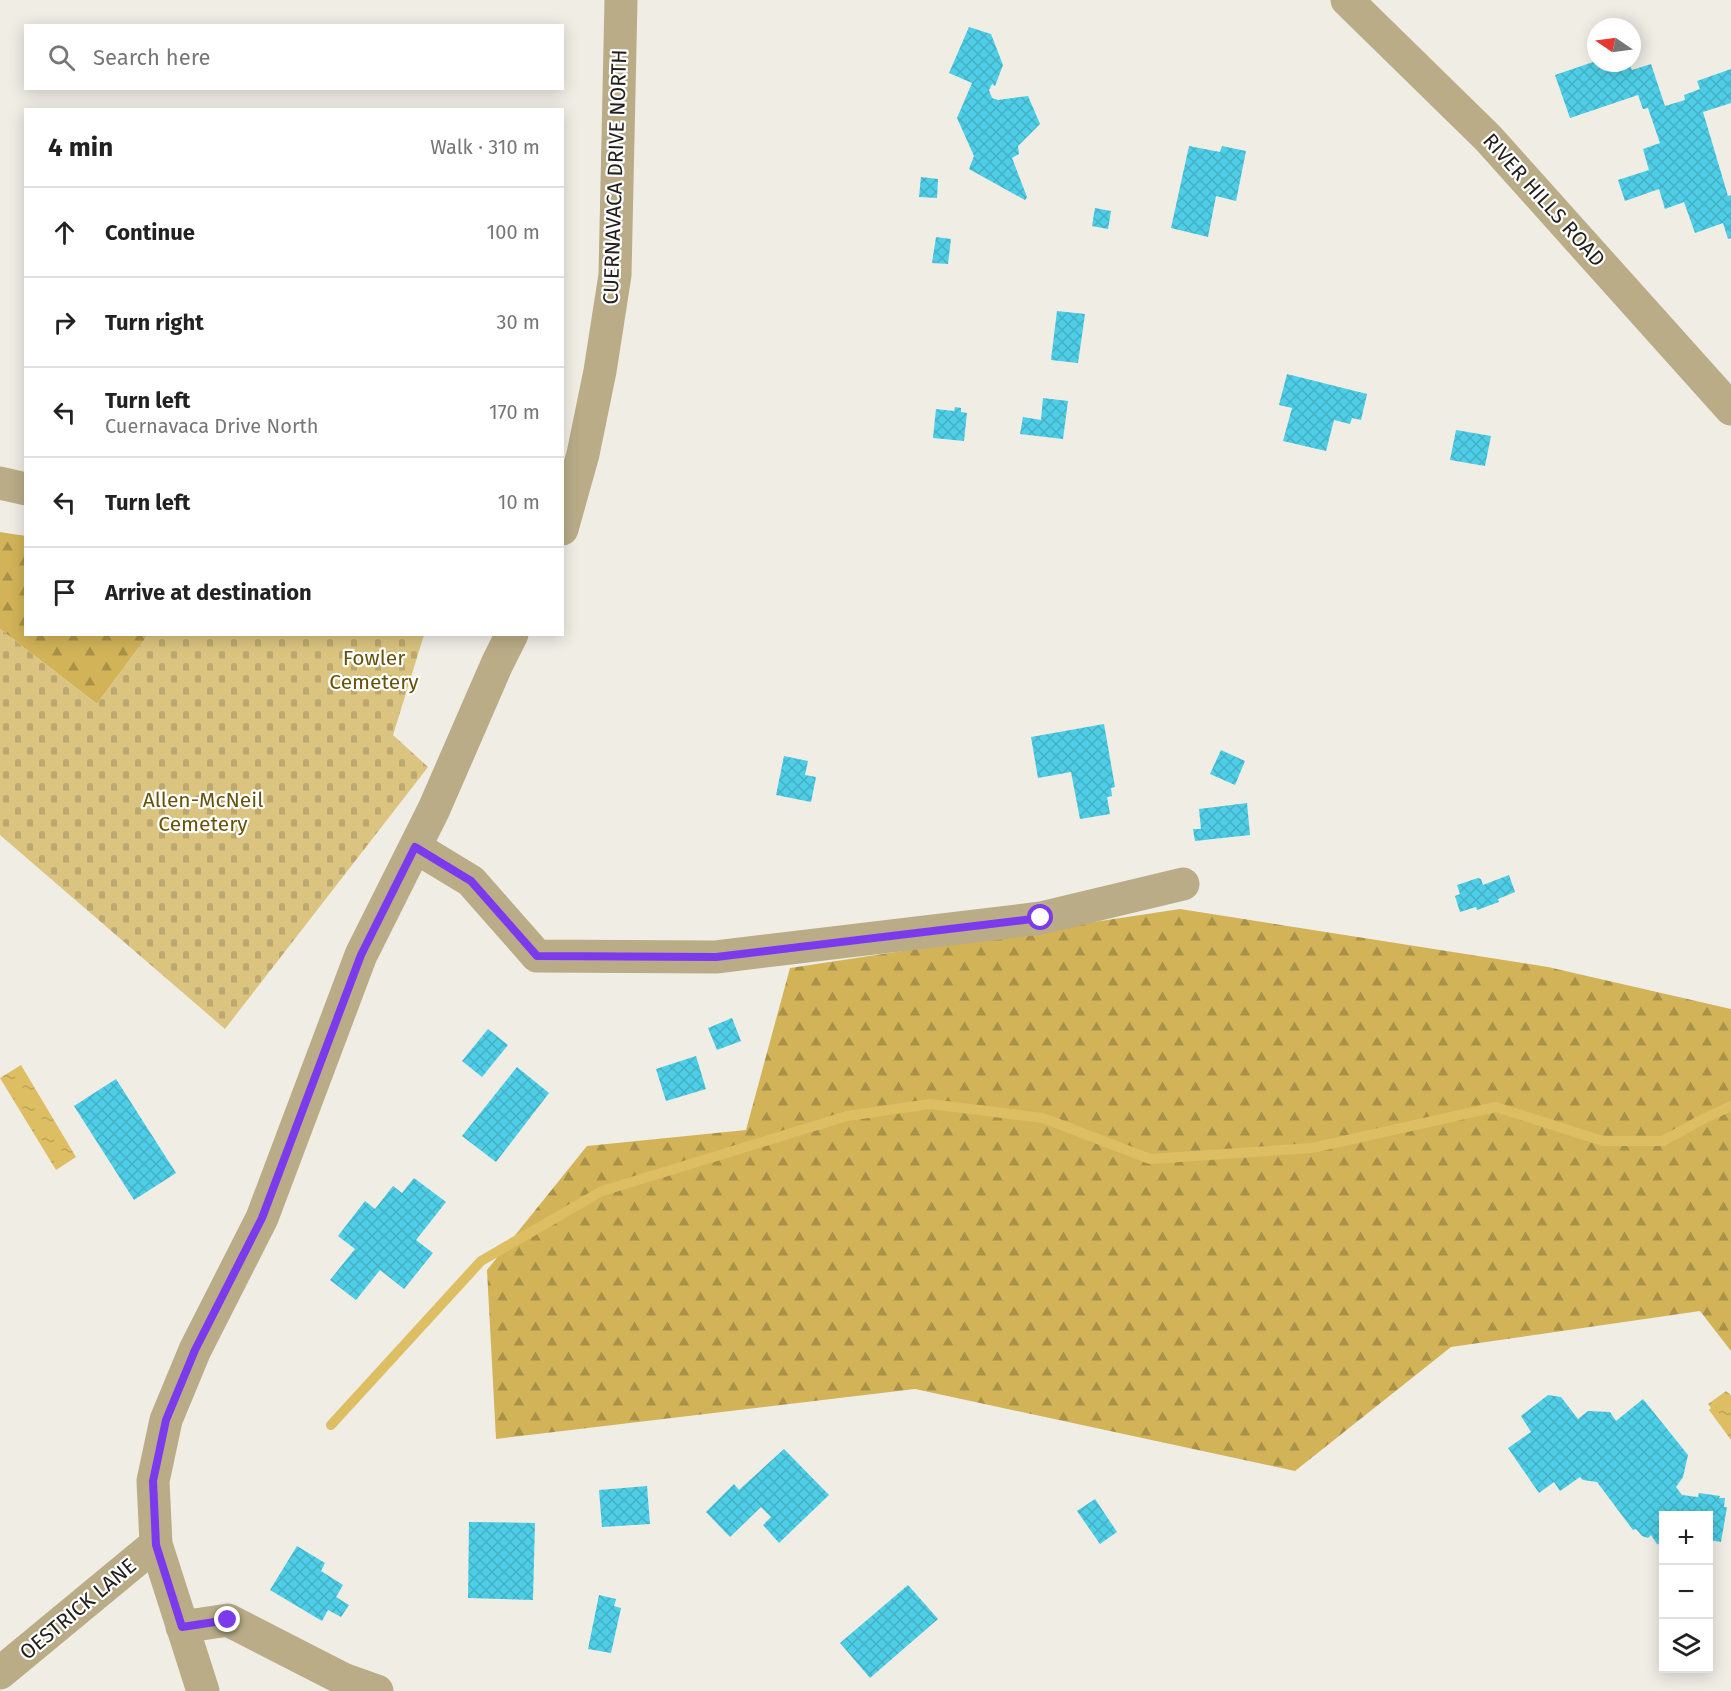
<!DOCTYPE html>
<meta charset="utf-8">
<style>
:root{--surface:#fff;--page:#f2f2f2;--text:#222;--muted:#767676;--line:#e0e0e0}
body{margin:0;font-family:"Fira Sans",sans-serif;background:var(--page);color:var(--text)}
.controls{position:absolute;right:18px;bottom:18px;display:grid;overflow:hidden;border-radius:0px;box-shadow:0 3px 15px #0003}
.controls button{width:54px;height:54px;display:grid;place-items:center;padding:0;border:0;border-bottom:2px solid var(--line);background:var(--surface);color:var(--text);font:30px sans-serif}
.compass{position:absolute;left:1587px;top:18px;width:54px;height:54px;border-radius:50%;background:var(--surface);box-shadow:0 3px 15px #0003;rotate:283deg}
.stop{position:absolute;width:18px;height:18px;margin:-14px;border:4px solid #7c3aed;border-radius:50%;background:#fff}
.stop.end{background:#7c3aed;border-color:#fff;box-shadow:0 2px 6px #0008}
.list{margin:0;padding:0;list-style:none}
h2{display:flex;justify-content:space-between;align-items:center;height:78px;margin:0;padding:0 24px;font-size:26px}
h2 small{font-size:20px;font-weight:400;color:var(--muted)}
.list li{display:grid;grid-template-columns:39px 1fr auto;gap:18px;align-items:center;box-sizing:border-box;height:90px;padding:0 24px;border-top:2px solid var(--line)}
.list b{display:block;font-size:22px;white-space:nowrap}
.list p{margin:0;font-size:20px;white-space:nowrap;color:var(--muted)}
.list em{font-size:20px;font-style:normal;color:var(--muted)}
.icon{flex:none;width:33px;height:33px;fill:none;stroke:currentColor;stroke-width:2;stroke-linecap:round;stroke-linejoin:round}
.map{position:relative;flex:none;width:1731px;height:1691px;overflow:hidden}
.search{position:absolute;background:var(--surface);box-shadow:0 3px 15px #0003;left:24px;top:24px;width:540px;height:66px;display:flex;align-items:center;gap:15px;box-sizing:border-box;padding:0 21px;border-radius:0px;color:var(--muted);font-size:22px}
.panel{position:absolute;background:var(--surface);box-shadow:0 3px 15px #0003;left:24px;top:108px;width:540px;height:528px;border-radius:0px}
.map>svg:first-child{display:block}
.forest{fill:url(#forest-firs)}
.cemetery{fill:url(#cemetery-stones)}
.water{fill:url(#water-ripples)}
.lines{fill:none;stroke-linecap:round;stroke-linejoin:round}
.stream{stroke:#ddbe63;stroke-width:10}
.building{fill:url(#building-cross-hatch)}
.minor{stroke:#b9ac87;stroke-width:33}
.route{stroke:#7c3aed;stroke-width:8}
.labels{text-anchor:middle;stroke-width:4.5;stroke-linejoin:round;paint-order:stroke}
.street-label{font-size:21px;fill:#201f1c;stroke:#fff}
.park-label{font-size:21px;fill:#675209;stroke:#fff}
</style>
<div class="map">
<svg width="1731" height="1691" viewBox="0 0 1731 1691">
<defs>
<pattern id="forest-firs" width="22" height="20" patternUnits="userSpaceOnUse" patternTransform="scale(1.5)"><rect width="22" height="20" fill="#d2b358"/><path d="M5 1l3.5 6h-7zM16 11l3.5 6h-7z" fill="#aa9148"/></pattern>
<pattern id="cemetery-stones" width="16" height="16" patternUnits="userSpaceOnUse" patternTransform="scale(1.5)"><rect width="16" height="16" fill="#dbc480"/><path d="M2 7V4a2 2 0 0 1 4 0v3zM10 15v-3a2 2 0 0 1 4 0v3z" fill="#bca86e"/></pattern>
<pattern id="water-ripples" width="26" height="14" patternUnits="userSpaceOnUse" patternTransform="scale(1.5)"><rect width="26" height="14" fill="#ddbe63"/><path d="M2 4q2-2 4 0t4 0M15 11q2-2 4 0t4 0" fill="none" stroke="#bda355"/></pattern>
<pattern id="building-cross-hatch" width="8" height="8" patternUnits="userSpaceOnUse" patternTransform="scale(1.5)"><rect width="8" height="8" fill="#4dcee6"/><path d="M0 0l8 8M0 8l8-8" fill="none" stroke="#43b0c5"/></pattern>
</defs>
<rect width="100%" height="100%" fill="#f0ede5"/>
<path class="forest" d="M 0,532 L 25,536 L 26,634 L 148,635 L 97,704 L 0,629 Z
M 1180,909 L 1548,967 L 1731,1009 L 1731,1351 L 1700,1311 L 1451,1347 L 1295,1471 L 915,1389 L 496,1439 L 487,1270 L 587,1146 L 746,1130 L 790,968 Z"/>
<path class="cemetery" d="M 0,629 L 97,704 L 148,635 L 424,635 L 393,735 L 428,767 L 225,1029 L 0,835 Z"/>
<path class="water" d="M 21,1065 L 76,1157 L 56,1170 L 0,1078 Z
M 1726,1391 L 1731,1395 L 1731,1440 L 1709,1410 L 1711,1408 L 1708,1404 Z"/>
<g class="lines">
<path class="stream" d="M 331,1425 L 481,1261 L 602,1191 L 847,1116 L 930,1104 L 1043,1118 L 1150,1159 L 1312,1148 L 1496,1107 L 1603,1141 L 1663,1141 L 1703,1119 L 1731,1106"/>
</g>
<path class="building" d="M 969,27 L 991,34 L 1003,65 L 995,86 L 992,84 L 989,90 L 992,98 L 998,100 L 1028,96 L 1040,124 L 1018,146 L 1019,154 L 1012,158 L 1027,197 L 1025,200 L 969,169 L 974,156 L 957,118 L 972,83 L 949,73 Z
M 1596,61 L 1596,63 L 1629,63 L 1632,70 L 1651,64 L 1665,106 L 1685,100 L 1684,95 L 1700,89 L 1697,81 L 1731,69 L 1731,103 L 1703,112 L 1728,196 L 1731,195 L 1731,238 L 1728,239 L 1723,223 L 1695,233 L 1684,202 L 1665,209 L 1659,189 L 1625,201 L 1618,180 L 1649,170 L 1643,149 L 1660,143 L 1648,108 L 1643,109 L 1638,95 L 1570,118 L 1555,75 Z
M 1189,146 L 1220,152 L 1222,146 L 1246,151 L 1236,201 L 1216,196 L 1208,237 L 1171,228 Z
M 921,177 L 938,179 L 937,198 L 919,197 Z
M 1095,208 L 1111,211 L 1108,229 L 1092,226 Z
M 936,237 L 951,239 L 948,264 L 932,263 Z
M 1057,311 L 1085,314 L 1078,363 L 1051,360 Z
M 1287,374 L 1367,394 L 1361,420 L 1352,418 L 1350,424 L 1334,420 L 1326,451 L 1283,441 L 1292,408 L 1279,405 Z
M 1043,398 L 1068,401 L 1063,439 L 1020,434 L 1023,417 L 1041,420 Z
M 955,407 L 961,408 L 961,412 L 967,413 L 964,441 L 933,438 L 936,409 L 954,411 Z
M 1456,430 L 1491,436 L 1485,466 L 1450,460 Z
M 1104,724 L 1115,787 L 1111,788 L 1112,796 L 1107,797 L 1110,814 L 1080,819 L 1071,772 L 1038,778 L 1031,737 Z
M 1221,750 L 1245,761 L 1235,785 L 1210,774 Z
M 784,756 L 808,761 L 805,775 L 816,777 L 811,802 L 776,795 Z
M 1247,803 L 1250,835 L 1195,841 L 1193,829 L 1201,829 L 1199,809 Z
M 1509,875 L 1515,892 L 1498,899 L 1499,902 L 1477,910 L 1476,907 L 1460,912 L 1455,896 L 1460,894 L 1457,885 L 1478,878 L 1481,879 L 1483,885 Z
M 732,1018 L 741,1041 L 717,1050 L 708,1028 Z
M 488,1029 L 508,1045 L 482,1077 L 462,1061 Z
M 696,1056 L 706,1089 L 666,1101 L 656,1069 Z
M 517,1067 L 549,1093 L 496,1162 L 462,1136 Z
M 116,1079 L 176,1173 L 134,1200 L 74,1106 Z
M 414,1178 L 446,1202 L 416,1240 L 433,1253 L 404,1289 L 380,1270 L 356,1300 L 330,1280 L 355,1249 L 338,1236 L 365,1201 L 375,1209 L 393,1186 L 402,1193 Z
M 1548,1395 L 1561,1397 L 1578,1419 L 1588,1411 L 1610,1412 L 1616,1421 L 1643,1399 L 1688,1455 L 1683,1477 L 1676,1487 L 1682,1495 L 1698,1497 L 1699,1493 L 1720,1496 L 1719,1498 L 1725,1498 L 1724,1507 L 1727,1507 L 1721,1542 L 1708,1540 L 1708,1516 L 1664,1516 L 1664,1545 L 1657,1544 L 1651,1535 L 1648,1538 L 1642,1536 L 1636,1529 L 1633,1530 L 1597,1482 L 1583,1480 L 1580,1477 L 1560,1491 L 1554,1482 L 1539,1493 L 1508,1448 L 1531,1432 L 1521,1416 Z
M 784,1449 L 829,1495 L 779,1543 L 763,1525 L 771,1517 L 761,1507 L 730,1537 L 706,1512 L 734,1484 L 739,1490 Z
M 647,1486 L 650,1524 L 602,1527 L 599,1490 Z
M 1095,1499 L 1117,1532 L 1100,1544 L 1077,1511 Z
M 469,1522 L 535,1523 L 533,1600 L 468,1598 Z
M 297,1546 L 325,1563 L 321,1571 L 343,1585 L 336,1597 L 349,1605 L 341,1617 L 328,1610 L 322,1621 L 270,1590 Z
M 908,1585 L 938,1619 L 870,1678 L 840,1643 Z
M 599,1595 L 616,1599 L 614,1606 L 621,1608 L 611,1653 L 588,1649 Z"/>
<g class="lines">
<path class="minor" d="M 1347,0 L 1488,138 L 1731,409
M 0,483 L 26,489
M 562,529 L 583,454 L 600,371 L 615,275 L 621,0
M 415,847 L 471,881 L 537,956 L 716,957 L 1041,918 L 1183,884
M 182,1627 L 228,1620 L 343,1679 L 377,1691
M 0,1673 L 156,1544
M 203,1691 L 156,1544 L 153,1481 L 166,1420 L 195,1350 L 262,1218 L 361,955 L 434,809 L 497,664 L 512,634"/>
</g>
<g class="lines">
<path class="route" d="M 228,1620 L 182,1627 L 156,1545 L 153,1481 L 166,1420 L 195,1350 L 262,1218 L 361,955 L 415,847 L 471,881 L 537,956 L 716,957 L 1041,918"/>
</g>
<g class="labels">
<g class="street-label">
<text transform="translate(615 177) rotate(-88)" y="7">CUERNAVACA DRIVE NORTH</text>
<text transform="translate(1544 200) rotate(48)" y="7">RIVER HILLS ROAD</text>
<text transform="translate(78 1609) rotate(-40)" y="7">OESTRICK LANE</text>
</g>
<g class="park-label">
<text x="374" y="665">Fowler<tspan x="374" dy="24">Cemetery</tspan></text>
<text x="203" y="807">Allen-McNeil<tspan x="203" dy="24">Cemetery</tspan></text>
</g>
</g>
</svg>
<div class="controls">
<button>+</button>
<button>−</button>
<button><svg class="icon" aria-label="layers" viewBox="0 0 24 24"><path d="M12 4l9 5-9 5-9-5zM3 14l9 5 9-5"/></svg></button>
</div>
<svg class="compass" viewBox="-18 -18 36 36"><path d="M0-13l5 13h-10z" fill="#e53935"/><path d="M0 13l5-13h-10z" fill="#767676"/></svg>
<div class="stop" style="left:1041px;top:918px"></div>
<div class="stop end" style="left:228px;top:1620px"></div>
<div class="search"><svg class="icon" aria-label="search" viewBox="0 0 24 24"><circle cx="10" cy="10" r="6"/><path d="M15 15l6 6"/></svg>Search here</div>
<section class="panel">
<h2>4 min<small>Walk · 310 m</small></h2>
<ul class="list">
<li><svg class="icon" aria-label="ahead" viewBox="0 0 24 24"><path d="M12 20V5M6 11l6-6 6 6"/></svg><div><b>Continue</b></div><em>100 m</em></li>
<li><svg class="icon" aria-label="right" viewBox="0 0 24 24"><path d="M7 20v-9h11M14 6l5 5-5 5"/></svg><div><b>Turn right</b></div><em>30 m</em></li>
<li><svg class="icon" aria-label="left" viewBox="0 0 24 24"><path d="M17 20v-9H6M10 6l-5 5 5 5"/></svg><div><b>Turn left</b><p>Cuernavaca Drive North</p></div><em>170 m</em></li>
<li><svg class="icon" aria-label="left" viewBox="0 0 24 24"><path d="M17 20v-9H6M10 6l-5 5 5 5"/></svg><div><b>Turn left</b></div><em>10 m</em></li>
<li><svg class="icon" aria-label="arrive" viewBox="0 0 24 24"><path d="M6 21V4h12l-3 4 3 4H6"/></svg><div><b>Arrive at destination</b></div></li>
</ul>
</section>
</div>
